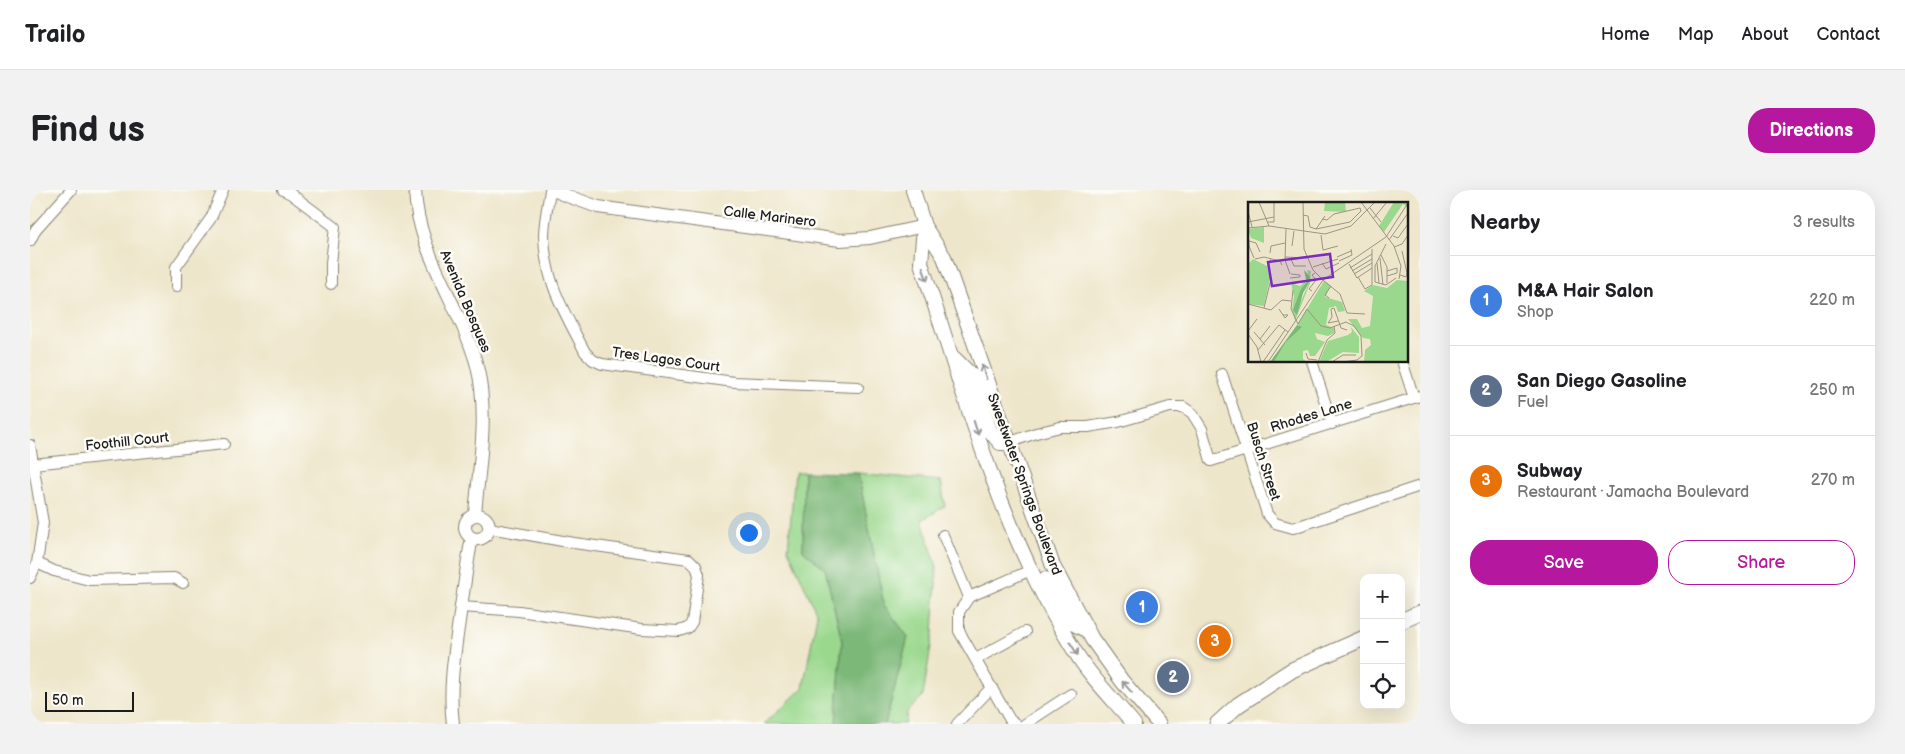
<!DOCTYPE html>
<meta charset="utf-8">
<style>
:root{--surface:#fff;--page:#f2f2f2;--text:#202124;--muted:#757577;--line:#e0e0e0;--accent:#b5179e}
body{margin:0;font-family:"Balsamiq Sans",sans-serif;background:var(--page);color:var(--text)}
.controls{position:absolute;right:15px;bottom:15px;display:grid;overflow:hidden;border-radius:10px;box-shadow:0 5px 20px #0002}
.controls button{width:45px;height:45px;display:grid;place-items:center;padding:0;border:0;border-bottom:1px solid var(--line);background:var(--surface);color:var(--text);font:25px sans-serif}
.scale{position:absolute;left:15px;bottom:12px;width:89px;box-sizing:border-box;padding-left:5px;border:2px solid #1c1c1c;border-top:0;font-size:14px;line-height:18px;white-space:nowrap;color:#1c1c1c;-webkit-text-stroke:4px #fdfcf7;paint-order:stroke}
.you{position:absolute;left:718px;top:342px;width:18px;height:18px;margin:-12px;border:4px solid #fff;border-radius:50%;background:#1a73e8;box-shadow:0 0 0 8px #1a73e833}
.badge{display:grid;place-items:center;width:32px;height:32px;border-radius:50%;background:var(--accent);color:#fff;font-size:16px;font-weight:700}
.pin{position:absolute;translate:-50% -50%;border:2px solid #fff;box-shadow:0 1px 5px #0006}
.list{margin:0;padding:0;list-style:none}
h2{display:flex;justify-content:space-between;align-items:center;height:65px;margin:0;padding:0 20px;font-size:21px}
h2 small{font-size:16px;font-weight:400;color:var(--muted)}
.list li{display:grid;grid-template-columns:32px 1fr auto;gap:15px;align-items:center;box-sizing:border-box;height:90px;padding:0 20px;border-top:1px solid var(--line)}
.list b{display:block;font-size:19px;white-space:nowrap}
.list p{margin:0;font-size:16px;white-space:nowrap;color:var(--muted)}
.list em{font-size:16px;font-style:normal;color:var(--muted)}
.actions{display:flex;gap:10px;padding:15px 20px}
.actions a{flex:1;padding:11px 0;border:1px solid var(--accent);border-radius:20px;text-align:center;font-size:18px;color:var(--accent)}
.actions .main{background:var(--accent);color:#fff}
.icon{flex:none;width:28px;height:28px;fill:none;stroke:currentColor;stroke-width:2;stroke-linecap:round;stroke-linejoin:round}
.map{position:relative;flex:none;width:1390px;height:534px;overflow:hidden;border-radius:20px}
header{display:flex;align-items:center;gap:30px;box-sizing:border-box;height:70px;padding:0 25px;background:var(--surface);border-bottom:1px solid var(--line)}
header strong{font-size:24px}
nav{display:flex;gap:28px;margin-inline-start:auto;font-size:18px}
.intro{display:flex;align-items:center;justify-content:space-between;box-sizing:border-box;height:120px;padding:0 30px}
h1{margin:0;font-size:35px}
.button{padding:12px 22px;border-radius:20px;background:var(--accent);color:#fff;font-size:18px;font-weight:700}
main{display:flex;gap:30px;padding:0 30px}
aside{flex:1;background:var(--surface);border-radius:20px;box-shadow:0 5px 20px #0002}
.map>svg:first-child{display:block}
.green{fill:#9ad88d;stroke:#5b7a54}
.forest{fill:#7bb878;stroke:#4c6a4a}
.lines{fill:none;stroke-linecap:round;stroke-linejoin:round}
.minor-casing{stroke:#858173;stroke-width:12}
.tertiary-casing{stroke:#858173;stroke-width:14}
.secondary-casing{stroke:#858173;stroke-width:16}
.primary-casing{stroke:#858173;stroke-width:17}
.minor{stroke:#fff;stroke-width:10}
.tertiary{stroke:#fff;stroke-width:12}
.secondary{stroke:#fff;stroke-width:14}
.primary{stroke:#fff;stroke-width:15}
.oneway{stroke:#999}
.labels{text-anchor:middle;stroke-width:5;stroke-linejoin:round;paint-order:stroke}
.street-label{font-size:14px;fill:#1c1c1c;stroke:#fdfcf7}
.inset-road{fill:none;stroke:#9a9584;stroke-width:1}
.view{fill:#7b2cbf;fill-opacity:0.15;stroke:#7b2cbf;stroke-width:2.5}
.inset-edge{fill:none;stroke:#1c1c1c;stroke-width:2.5}
</style>
<header>
<strong>Trailo</strong>
<nav><a>Home</a><a>Map</a><a>About</a><a>Contact</a></nav>
</header>
<div class="intro"><h1>Find us</h1><a class="button">Directions</a></div>
<main>
<div class="map">
<svg width="1390" height="534" viewBox="0 0 1390 534">
<rect width="100%" height="100%" fill="#fdfcf7"/>
<filter id="ink" filterUnits="userSpaceOnUse"><feTurbulence type="fractalNoise" baseFrequency=".02" numOctaves="2"/><feDisplacementMap in="SourceGraphic" scale="10" xChannelSelector="R" yChannelSelector="G"/><feConvolveMatrix kernelMatrix="1 2 1 2 8 2 1 2 1" color-interpolation-filters="sRGB"/></filter>
<filter id="wash" filterUnits="userSpaceOnUse"><feTurbulence type="fractalNoise" baseFrequency=".0096" numOctaves="4" result="noise"/><feDisplacementMap in="SourceGraphic" scale="20" xChannelSelector="R" yChannelSelector="G"/><feGaussianBlur stdDeviation="1.12" result="paint"/><feColorMatrix in="noise" values="0 0 0 0 0 0 0 0 0 0 0 0 0 0 0 0 0 1.4 0 .05"/><feComposite in="paint" operator="in"/></filter>
<g filter="url(#wash)">
<rect width="100%" height="100%" fill="#eee6ca"/>
<path class="green" d="M 765,282 L 774,282 L 773,360 L 795,379 L 812,451 L 806,534 L 734,534 L 773,498 L 787,424 L 758,359 Z
M 828,283 L 911,291 L 915,316 L 892,330 L 907,377 L 903,444 L 893,506 L 877,522 L 875,534 L 855,534 L 878,447 L 854,415 Z"/>
<path class="forest" d="M 774,282 L 828,283 L 854,415 L 878,447 L 855,534 L 806,534 L 812,451 L 795,379 L 773,360 Z"/>
</g>
<g filter="url(#ink)">
<g class="lines">
<defs>
<path id="minor" d="M 253,0 L 261,4 L 305,37 L 301,73 L 301,94
M 520,0 C 518,15 514,31 514,46 C 515,92 535,123 555,162 L 563,170 L 572,174 L 704,192 L 828,197
M 0,51 L 6,39 L 41,0
M 146,97 L 146,77 L 181,28 L 193,0
M 1282,171 L 1302,234
M 1372,171 L 1384,208
M 1192,184 L 1237,324 L 1245,333 L 1263,338 L 1390,296
M 978,253 L 1006,243 L 1030,237 L 1058,237 L 1088,232 L 1140,217 L 1153,217 L 1162,223 L 1172,239 L 1181,271 L 1390,206
M 0,255 L 13,333 L 7,373 L 0,388
M 3,274 L 194,254
M 913,345 L 939,407
M 7,373 L 24,381 L 59,390 L 144,388 L 153,393
M 431,417 L 489,421 L 612,439 L 649,441 L 658,438 L 662,432 L 669,385 L 666,376 L 659,369 L 544,353 L 459,338
M 946,469 L 995,442
M 927,534 L 962,497
M 986,534 L 980,530 L 929,441 L 929,422 L 939,407 L 1001,380
M 995,534 L 1041,504"/>
<path id="tertiary" d="M 385,0 C 387,63 431,116 447,176 C 459,224 449,276 445,324
M 525,0 L 532,4 L 568,17 L 810,50 L 840,48 L 894,36
M435 337a12 12 0 1 1 24 0a12 12 0 1 1-24 0Z
M 423,534 C 418,494 426,456 431,416 C 435,393 437,371 442,348"/>
<path id="secondary" d="M 883,0 L 894,36 L 914,67 L 1023,376 L 1062,449 L 1092,491 L 1129,534
M 894,36 L 891,73 C 934,202 971,343 1044,460 C 1060,487 1084,510 1104,534
M 925,169 L 942,186 L 960,241 L 970,253 L 978,253
M 1015,389 L 1040,432 L 1058,441"/>
<path id="primary" d="M 1371,431 L 1390,423
M 1187,534 L 1208,515 L 1262,480 L 1334,448"/>
</defs>
<use href="#minor" class="minor-casing"/>
<use href="#tertiary" class="tertiary-casing"/>
<use href="#secondary" class="secondary-casing"/>
<use href="#primary" class="primary-casing"/>
<use href="#minor" class="minor"/>
<use href="#tertiary" class="tertiary"/>
<use href="#secondary" class="secondary"/>
<use href="#primary" class="primary"/>
</g>
<defs><path id="oneway-shaft" d="M-6 0H5M1.5-3L5.5 0L1.5 3" fill="none" stroke-width="1.6" stroke-linecap="round" stroke-linejoin="round" transform="scale(1.25)"/></defs>
<g class="oneway">
<use href="#oneway-shaft" transform="translate(895 84) rotate(72)"/>
<use href="#oneway-shaft" transform="translate(954 182) rotate(-109)"/>
<use href="#oneway-shaft" transform="translate(946 238) rotate(72)"/>
<use href="#oneway-shaft" transform="translate(1044 459) rotate(58)"/>
<use href="#oneway-shaft" transform="translate(1097 497) rotate(-131)"/>
</g>
</g>
<g class="labels">
<g class="street-label">
<text transform="translate(740 26) rotate(7)" y="5">Calle Marinero</text>
<text transform="translate(436 111) rotate(67)" y="5">Avenida Bosques</text>
<text transform="translate(636 169) rotate(8)" y="5">Tres Lagos Court</text>
<text transform="translate(1281 225) rotate(-17)" y="5">Rhodes Lane</text>
<text transform="translate(97 251) rotate(-6)" y="5">Foothill Court</text>
<text transform="translate(1234 271) rotate(72)" y="5">Busch Street</text>
<text transform="translate(995 294) rotate(70)" y="5">Sweetwater Springs Boulevard</text>
</g>
</g>
<g transform="translate(1218 12)">
<rect width="160" height="160" fill="#eee6ca"/>
<path d="M 77,0 L 97,0 L 98,10 L 76,9 ZM 146,0 L 160,0 L 160,6 L 155,2 L 136,30 L 131,24 ZM 16,25 L 16,41 L 3,36 L 0,27 ZM 5,57 L 19,64 L 22,76 L 16,104 L 0,102 L 0,62 ZM 56,68 L 59,75 L 59,80 L 45,108 L 49,108 L 61,81 L 59,68 L 63,69 L 62,81 L 47,119 L 44,108 L 46,95 L 43,81 L 52,84 L 58,78 ZM 149,78 L 160,79 L 160,160 L 116,160 L 117,148 L 123,143 L 122,137 L 115,136 L 100,117 L 109,117 L 114,126 L 122,124 L 125,94 L 116,89 L 125,83 L 139,86 ZM 76,79 L 83,84 L 77,95 L 94,100 L 97,109 L 90,110 L 88,104 L 81,106 L 78,123 L 86,126 L 86,131 L 80,134 L 67,131 L 69,137 L 77,140 L 67,154 L 62,154 L 60,148 L 55,149 L 55,157 L 59,160 L 26,160 L 38,140 L 53,125 L 49,123 ZM 103,125 L 111,135 L 111,151 L 95,150 L 80,159 L 71,160 L 80,139 L 100,133 L 104,130 Z" fill="#9ad88d"/>
<path d="M 56,68 L 62,75 L 61,81 L 55,91 L 49,113 L 45,108 L 53,87 L 59,80 ZM 49,123 L 54,125 L 38,140 L 26,160 L 22,160 Z" fill="#7bb878"/>
<path class="inset-road" d="M 11,0 L 21,24M 55,0 L 56,47 L 65,68 L 75,78M 113,0 L 146,44 L 153,64 L 151,77M 122,6 L 133,20M 0,9 L 4,25M 55,13 L 60,14 L 62,25 L 68,27 L 102,20 L 113,9 L 112,6M 74,17 L 79,18 L 86,12 L 112,6M 125,17 L 139,0M 0,20 L 26,15M 20,20 L 26,20 L 26,0M 0,26 L 21,24 L 77,32 L 103,24 L 127,0M 38,27 L 37,58 L 42,72M 68,27 L 77,14M 0,30 L 1,44 L 6,56M 73,33 L 75,48 L 90,44M 145,34 L 150,36 L 160,22M 141,38 L 160,11M 1,39 L 8,41 L 12,50M 138,42 L 127,64 L 127,80 L 138,83 L 148,76M 44,44 L 46,29M 146,45 L 154,42 L 160,33M 22,51 L 23,44 L 37,41M 133,53 L 139,65 L 139,81M 37,55 L 60,56M 89,55 L 103,49M 132,56 L 135,83M 7,57 L 16,55 L 32,59 L 34,63M 43,57 L 46,64 L 58,64M 91,59 L 104,53 L 103,47M 74,61 L 78,67 L 91,61M 129,61 L 131,81M 101,62 L 109,76 L 124,66M 65,65 L 90,57M 102,66 L 124,52M 104,69 L 124,57M 139,69 L 149,66 L 149,71 L 139,74M 106,72 L 124,61M 152,73 L 158,75 L 159,71 L 154,49M 110,75 L 117,87 L 124,83 L 124,47M 42,76 L 52,75 L 52,73 L 43,72M 75,78 L 92,92 L 99,111 L 117,112M 45,88 L 43,107 L 50,122 L 59,107 L 73,124 L 82,126 L 98,120 L 106,124 L 113,134 L 114,154 L 109,158 L 94,160M 64,89 L 61,87 L 68,78 L 64,73 L 67,71M 81,96 L 77,93 L 83,84M 0,102 L 23,108 L 34,98 L 43,99M 16,106 L 23,77 L 20,64 L 23,57M 31,107 L 37,116 L 40,113 L 35,113M 90,119 L 80,121 L 84,115 L 83,107 L 86,106 L 93,126 L 99,128M 0,129 L 9,117M 6,130 L 17,143M 0,132 L 9,145 L 13,160M 12,137 L 22,124M 10,148 L 31,123 L 40,130M 58,151 L 60,157 L 69,158M 15,160 L 37,128M 20,160 L 75,78 L 138,35 L 160,1M 70,160 L 79,138 L 87,131 L 86,124M 84,160 L 95,153 L 108,153"/>
<path class="view" d="M 82,52 L 85,75 L 24,84 L 20,60 Z"/>
<rect width="160" height="160" class="inset-edge"/>
</g>
</svg>
<div class="controls">
<button>+</button>
<button>−</button>
<button><svg class="icon" aria-label="locate" viewBox="0 0 24 24"><circle cx="12" cy="12" r="6"/><path d="M12 2v4M12 18v4M2 12h4M18 12h4"/></svg></button>
</div>
<div class="scale">50 m</div>
<div class="you"></div>
<div class="pin badge" style="left:1112px;top:417px;background:#3f7fe0">1</div>
<div class="pin badge" style="left:1143px;top:487px;background:#5c6f8a">2</div>
<div class="pin badge" style="left:1185px;top:451px;background:#e8710a">3</div>
</div>
<aside>
<h2>Nearby<small>3 results</small></h2>
<ul class="list">
<li><span class="badge" style="background:#3f7fe0">1</span><div><b>M&amp;A Hair Salon</b><p>Shop</p></div><em>220 m</em></li>
<li><span class="badge" style="background:#5c6f8a">2</span><div><b>San Diego Gasoline</b><p>Fuel</p></div><em>250 m</em></li>
<li><span class="badge" style="background:#e8710a">3</span><div><b>Subway</b><p>Restaurant · Jamacha Boulevard</p></div><em>270 m</em></li>
</ul>
<div class="actions"><a class="main">Save</a><a>Share</a></div>
</aside>
</main>
